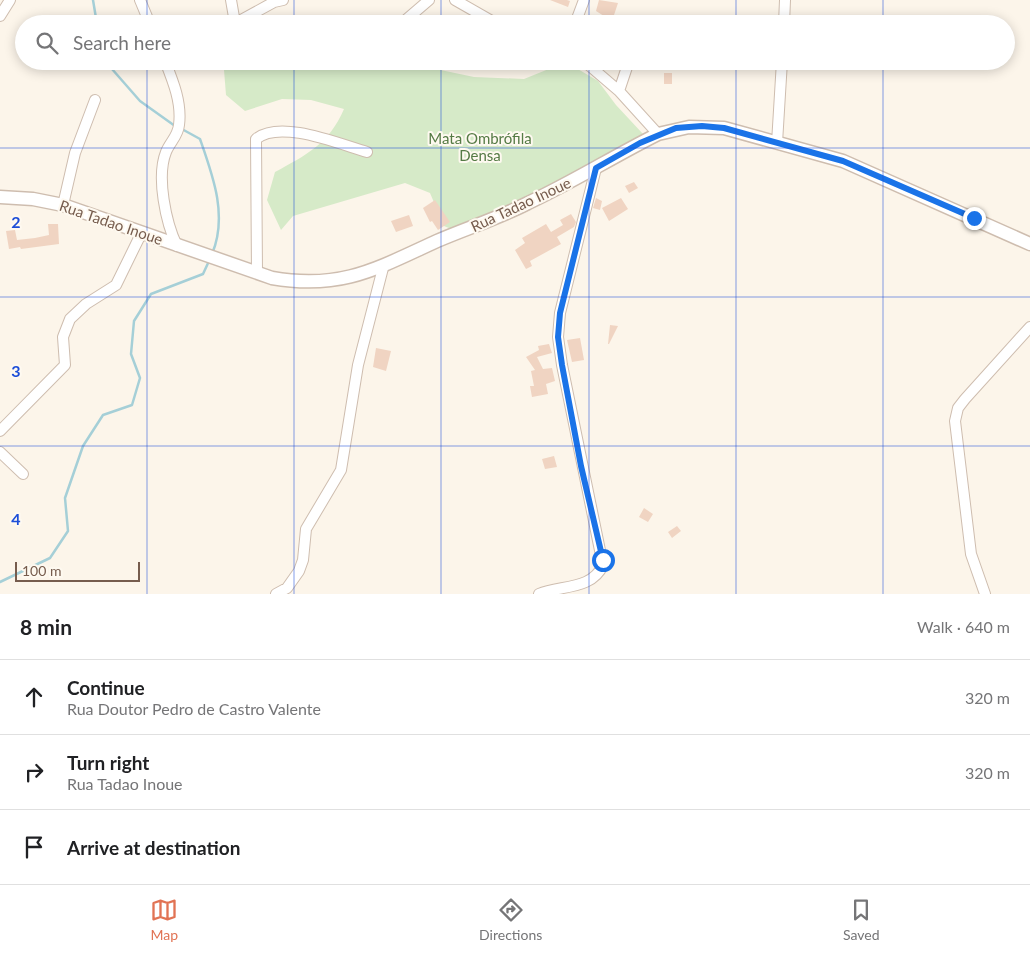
<!DOCTYPE html>
<meta charset="utf-8">
<style>
:root{--surface:#fff;--page:#f6f6f6;--text:#202124;--muted:#757577;--line:#e0e0e0;--accent:#e17354}
body{margin:0;font-family:Lato,sans-serif;background:var(--page);color:var(--text)}
.scale{position:absolute;left:15px;bottom:12px;width:125px;box-sizing:border-box;padding-left:5px;border:2px solid #765c4d;border-top:0;font-size:14px;line-height:18px;white-space:nowrap;color:#765c4d;-webkit-text-stroke:4px #fef9f0;paint-order:stroke}
.stop{position:absolute;width:15px;height:15px;margin:-11px;border:4px solid #1a73e8;border-radius:50%;background:#fff}
.stop.end{background:#1a73e8;border-color:#fff;box-shadow:0 1px 5px #0008}
.list{margin:0;padding:0;list-style:none}
h2{display:flex;justify-content:space-between;align-items:center;height:65px;margin:0;padding:0 20px;font-size:21px}
h2 small{font-size:16px;font-weight:400;color:var(--muted)}
.list li{display:grid;grid-template-columns:32px 1fr auto;gap:15px;align-items:center;box-sizing:border-box;height:75px;padding:0 20px;border-top:1px solid var(--line)}
.list b{display:block;font-size:19px;white-space:nowrap}
.list p{margin:0;font-size:16px;white-space:nowrap;color:var(--muted)}
.list em{font-size:16px;font-style:normal;color:var(--muted)}
.icon{flex:none;width:28px;height:28px;fill:none;stroke:currentColor;stroke-width:2;stroke-linecap:round;stroke-linejoin:round}
.map{position:relative;flex:none;width:1030px;height:594px;overflow:hidden}
.search{position:absolute;background:var(--surface);box-shadow:0 2px 12px #0003;left:15px;right:15px;top:15px;height:55px;display:flex;align-items:center;gap:12px;box-sizing:border-box;padding:0 18px;border-radius:28px;color:var(--muted);font-size:19px}
.sheet{height:290px;background:var(--surface)}
nav{display:flex;justify-content:space-around;align-items:center;box-sizing:border-box;height:70px;border-top:1px solid var(--line);background:var(--surface);font-size:14px;color:var(--muted)}
nav a{display:grid;justify-items:center;gap:2px}
nav .on{color:var(--accent)}
.map>svg:first-child{display:block}
.green{fill:#d6eac8}
.lines{fill:none;stroke-linecap:round;stroke-linejoin:round}
.stream{stroke:#a5cfd7;stroke-width:2.5}
.building{fill:#f0d4c2}
.minor-casing{stroke:#cebdaf;stroke-width:12}
.tertiary-casing{stroke:#cebdaf;stroke-width:15}
.minor{stroke:#fff;stroke-width:10}
.tertiary{stroke:#fff;stroke-width:12}
.route{stroke:#1a73e8;stroke-width:6}
.grid{fill:none;stroke:#1d4ed8;stroke-width:1;stroke-opacity:0.55}
.labels{text-anchor:middle;stroke-width:4;stroke-linejoin:round;paint-order:stroke}
.park-label{font-size:15px;fill:#557b45;stroke:#fef9f0}
.street-label{font-size:15px;fill:#765c4d;stroke:#fef9f0}
.grid-label{font-size:16px;text-anchor:middle;font-weight:bold;fill:#1d4ed8;stroke:#fef9f0;stroke-width:4;stroke-linejoin:round;paint-order:stroke}
</style>
<div class="map">
<svg width="1030" height="594" viewBox="0 0 1030 594">
<rect width="100%" height="100%" fill="#fcf5ea"/>
<path class="green" d="M 236,61 L 315,61 L 348,68 L 412,64 L 474,77 L 524,79 L 566,62 L 598,81 L 616,105 L 643,134 L 504,213 L 456,231 L 444,226 L 430,193 L 405,183 L 293,216 L 281,230 L 267,200 L 275,172 C 306,155 329,144 344,109 L 311,100 L 282,99 L 245,111 L 226,95 L 224,70 Z"/>
<g class="lines">
<path class="stream" d="M 93,0 L 97,24
M 105,61 L 140,101 L 175,126
M 180,128 L 200,139 C 213,176 228,216 212,254
M 0,582 L 50,558 L 68,531 L 65,498 L 83,446 L 103,415 L 132,405 L 140,378 L 131,354 L 134,321 L 151,294 L 203,274 L 209,261"/>
</g>
<path class="building" d="M 550,0 L 567,0 L 570,1 L 568,7 Z
M 599,0 L 618,3 L 612,21 L 596,11 Z
M 664,73 L 672,73 L 672,84 L 664,84 Z
M 634,182 L 638,188 L 629,193 L 625,186 Z
M 596,198 L 602,201 L 600,210 L 593,208 Z
M 621,198 L 628,209 L 609,221 L 602,208 Z
M 435,200 L 450,222 L 438,230 L 432,221 L 430,222 L 423,208 Z
M 571,214 L 576,222 L 574,227 L 557,237 L 561,244 L 530,261 L 532,266 L 526,269 L 515,250 L 525,243 L 522,238 L 546,224 L 551,232 L 563,225 L 560,220 Z
M 409,215 L 413,226 L 396,232 L 391,221 Z
M 48,224 L 58,224 L 59,244 L 21,249 L 20,247 L 9,249 L 6,231 L 15,230 L 17,240 L 35,238 L 49,235 Z
M 610,325 L 618,326 L 609,344 L 608,344 Z
M 580,338 L 584,360 L 572,362 L 567,340 Z
M 549,344 L 552,353 L 537,357 L 543,369 L 552,368 L 555,381 L 546,384 L 548,394 L 532,397 L 530,386 L 534,386 L 531,371 L 535,370 L 526,357 L 539,350 L 538,346 Z
M 376,348 L 391,351 L 386,371 L 373,367 Z
M 554,456 L 557,467 L 545,469 L 542,459 Z
M 644,508 L 653,514 L 648,522 L 639,517 Z
M 677,526 L 681,531 L 672,538 L 668,532 Z"/>
<g class="lines">
<defs>
<path id="minor" d="M 140,0 L 150,24
M 231,0 L 235,23
M 455,0 L 497,24
M 0,16 L 10,0
M 234,24 L 274,2 L 283,0
M 401,24 L 429,0
M 575,24 L 584,0
M 784,24 L 785,0
M 165,61 C 173,81 182,103 179,125 C 178,136 170,142 166,152 C 156,177 166,223 177,246
M 584,61 L 619,91 L 658,134
M 619,91 L 629,61
M 777,143 L 782,61
M 63,205 L 75,153 L 95,100
M 257,272 L 256,139 C 280,119 339,144 367,152
M 0,431 L 65,365 L 63,337 L 70,319 L 86,304 L 116,285 L 141,234
M 0,452 L 23,474
M 276,594 L 287,588 L 299,571 L 303,560 L 306,529 L 341,470 L 358,365 L 383,268
M 539,594 C 561,585 592,590 603,565 L 562,365 L 558,337 L 560,313 L 596,168
M 985,594 L 971,554 L 955,421 L 958,408 L 965,399 L 1030,327"/>
<path id="tertiary" d="M 0,197 L 33,199 L 63,205 L 272,278 C 341,290 376,269 437,241 C 467,228 499,218 528,203 C 573,182 614,156 658,134 L 689,127 L 724,128 L 843,161 L 1030,244"/>
</defs>
<use href="#minor" class="minor-casing"/>
<use href="#tertiary" class="tertiary-casing"/>
<use href="#minor" class="minor"/>
<use href="#tertiary" class="tertiary"/>
</g>
<g class="lines">
<path class="route" d="M 603,560 L 581,466 L 562,365 L 558,337 L 560,313 L 596,168 L 640,143 L 676,128 L 702,126 L 724,128 L 843,161 L 974,218"/>
</g>
<path class="grid" d="M 147,0 L 147,24M 294,0 L 294,24M 441,0 L 441,24M 589,0 L 589,24M 736,0 L 736,24M 883,0 L 883,24M 147,61 L 147,594M 294,61 L 294,594M 441,61 L 441,594M 589,61 L 589,594M 736,61 L 736,594M 883,61 L 883,594M 0,148 L 1030,148M 0,297 L 1030,297M 0,446 L 1030,446"/>
<g class="labels">
<g class="park-label">
<text x="480" y="144">Mata Ombrófila<tspan x="480" dy="17">Densa</tspan></text>
</g>
<g class="street-label">
<text transform="translate(521 205) rotate(-25)" y="5">Rua Tadao Inoue</text>
<text transform="translate(111 223) rotate(19)" y="5">Rua Tadao Inoue</text>
</g>
</g>
<g class="grid-label">
<text x="16" y="228">2</text>
<text x="16" y="377">3</text>
<text x="16" y="525">4</text>
</g>
</svg>
<div class="scale">100 m</div>
<div class="stop" style="left:603px;top:560px"></div>
<div class="stop end" style="left:974px;top:218px"></div>
<div class="search"><svg class="icon" aria-label="search" viewBox="0 0 24 24"><circle cx="10" cy="10" r="6"/><path d="M15 15l6 6"/></svg>Search here</div>
</div>
<section class="sheet">
<h2>8 min<small>Walk · 640 m</small></h2>
<ul class="list">
<li><svg class="icon" aria-label="ahead" viewBox="0 0 24 24"><path d="M12 20V5M6 11l6-6 6 6"/></svg><div><b>Continue</b><p>Rua Doutor Pedro de Castro Valente</p></div><em>320 m</em></li>
<li><svg class="icon" aria-label="right" viewBox="0 0 24 24"><path d="M7 20v-9h11M14 6l5 5-5 5"/></svg><div><b>Turn right</b><p>Rua Tadao Inoue</p></div><em>320 m</em></li>
<li><svg class="icon" aria-label="arrive" viewBox="0 0 24 24"><path d="M6 21V4h12l-3 4 3 4H6"/></svg><div><b>Arrive at destination</b></div></li>
</ul>
</section>
<nav>
<a class="on"><svg class="icon" aria-label="map" viewBox="0 0 24 24"><path d="M3 6l6-2 6 2 6-2v14l-6 2-6-2-6 2zM9 4v14M15 6v14"/></svg>Map</a>
<a><svg class="icon" aria-label="directions" viewBox="0 0 24 24"><path d="M12 3l9 9-9 9-9-9zM9 14v-3h6M13 9l2 2-2 2"/></svg>Directions</a>
<a><svg class="icon" aria-label="saved" viewBox="0 0 24 24"><path d="M7 4h10v16l-5-4-5 4z"/></svg>Saved</a>
</nav>
